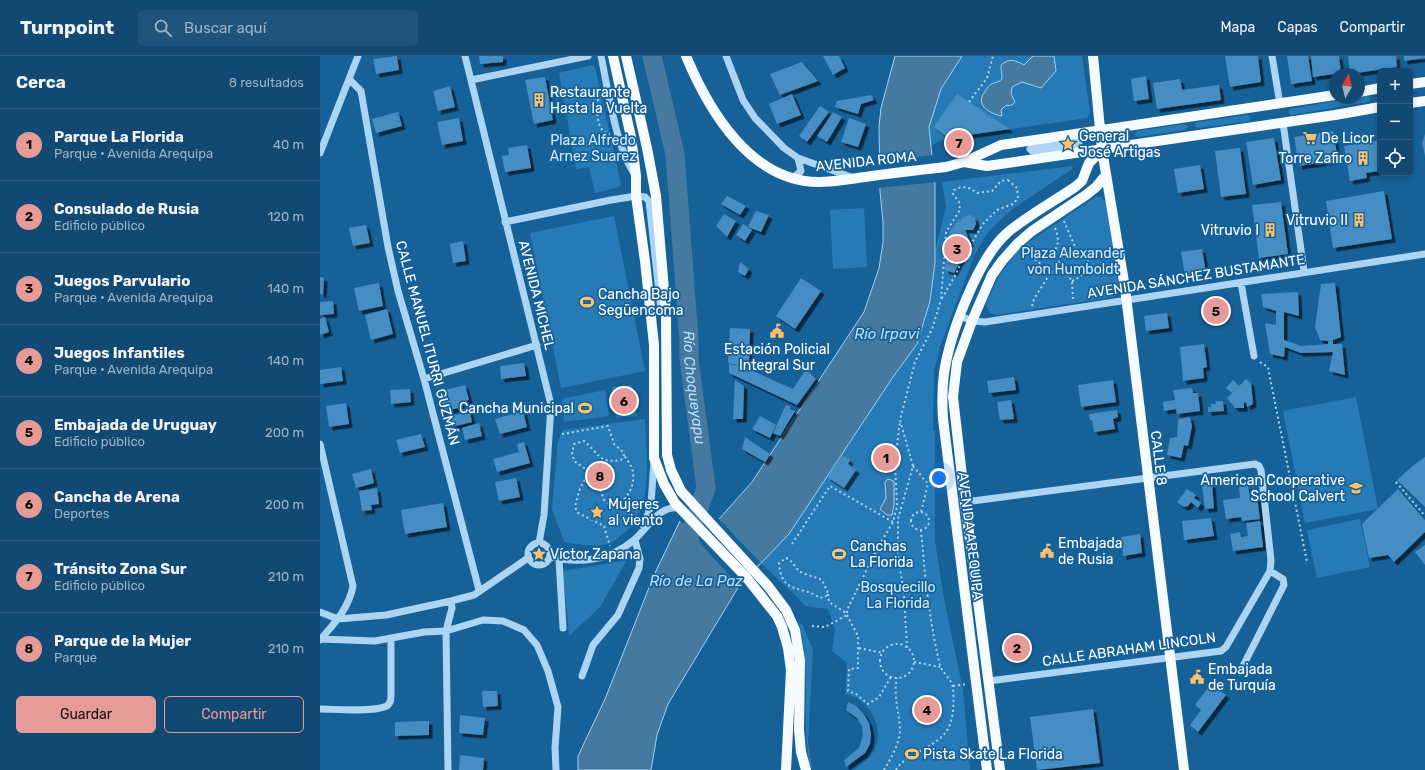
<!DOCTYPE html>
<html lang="es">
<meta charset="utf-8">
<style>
:root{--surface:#114973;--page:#1e537b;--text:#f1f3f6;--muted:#9cb2c4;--line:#306185;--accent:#e69b98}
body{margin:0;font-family:Rubik,sans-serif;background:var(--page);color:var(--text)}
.controls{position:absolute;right:12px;top:12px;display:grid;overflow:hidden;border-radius:6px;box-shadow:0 2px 6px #0003}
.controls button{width:36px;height:36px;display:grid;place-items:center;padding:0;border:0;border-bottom:1px solid var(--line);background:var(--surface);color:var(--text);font:20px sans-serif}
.compass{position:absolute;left:1009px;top:12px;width:36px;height:36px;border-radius:50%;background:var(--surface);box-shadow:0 2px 6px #0003;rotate:8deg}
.you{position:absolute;left:619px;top:422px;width:14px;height:14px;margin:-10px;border:3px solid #fff;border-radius:50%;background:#1a73e8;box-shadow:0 0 0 6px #1a73e833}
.badge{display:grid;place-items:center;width:26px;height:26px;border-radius:50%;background:var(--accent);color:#111;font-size:13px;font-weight:700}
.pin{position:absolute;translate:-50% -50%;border:2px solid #fff;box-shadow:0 1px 4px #0006}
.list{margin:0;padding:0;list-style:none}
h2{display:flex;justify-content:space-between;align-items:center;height:52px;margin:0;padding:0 16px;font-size:17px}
h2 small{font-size:13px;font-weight:400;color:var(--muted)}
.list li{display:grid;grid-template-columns:26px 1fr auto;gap:12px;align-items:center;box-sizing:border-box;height:72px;padding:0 16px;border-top:1px solid var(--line)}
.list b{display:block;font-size:15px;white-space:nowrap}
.list p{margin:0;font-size:13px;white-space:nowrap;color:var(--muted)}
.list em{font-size:13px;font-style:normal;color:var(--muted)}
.actions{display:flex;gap:8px;padding:12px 16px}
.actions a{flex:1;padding:9px 0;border:1px solid var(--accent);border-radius:6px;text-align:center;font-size:14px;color:var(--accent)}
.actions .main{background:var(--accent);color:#111}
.icon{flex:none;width:22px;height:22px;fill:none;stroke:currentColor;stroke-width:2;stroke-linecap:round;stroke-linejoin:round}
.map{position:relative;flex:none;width:1105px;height:714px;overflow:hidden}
header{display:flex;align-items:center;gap:24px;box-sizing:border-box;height:56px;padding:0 20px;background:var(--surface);border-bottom:1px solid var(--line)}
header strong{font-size:19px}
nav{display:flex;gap:22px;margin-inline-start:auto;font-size:14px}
.search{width:280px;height:36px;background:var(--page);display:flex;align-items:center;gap:10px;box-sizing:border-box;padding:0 14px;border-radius:6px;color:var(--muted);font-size:15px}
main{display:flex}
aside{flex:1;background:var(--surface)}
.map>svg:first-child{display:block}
.green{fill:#267bb6}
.water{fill:#4579a0;stroke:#9ed2f4}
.pier{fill:#176199}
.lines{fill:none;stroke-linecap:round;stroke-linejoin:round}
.river{stroke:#4579a0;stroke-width:19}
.building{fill:#448dc2;filter:url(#shadow)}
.path{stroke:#abd5f2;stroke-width:2;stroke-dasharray:2 3;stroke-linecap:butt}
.minor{stroke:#abd5f2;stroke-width:7}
.major{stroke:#f6fbff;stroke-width:10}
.labels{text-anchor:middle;stroke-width:3.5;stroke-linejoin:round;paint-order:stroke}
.poi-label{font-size:14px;fill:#fff;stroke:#176199;text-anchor:start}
.park-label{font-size:14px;fill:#d3ebfc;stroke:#176199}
.street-label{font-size:14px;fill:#fff;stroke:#176199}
.water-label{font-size:15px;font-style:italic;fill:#b8def8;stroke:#176199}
</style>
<header>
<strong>Turnpoint</strong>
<div class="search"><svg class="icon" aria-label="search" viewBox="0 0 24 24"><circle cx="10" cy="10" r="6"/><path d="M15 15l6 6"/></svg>Buscar aquí</div>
<nav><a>Mapa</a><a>Capas</a><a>Compartir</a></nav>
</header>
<main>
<aside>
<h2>Cerca<small>8 resultados</small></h2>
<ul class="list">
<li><span class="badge">1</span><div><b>Parque La Florida</b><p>Parque · Avenida Arequipa</p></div><em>40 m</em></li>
<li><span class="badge">2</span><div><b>Consulado de Rusia</b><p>Edificio público</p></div><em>120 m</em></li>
<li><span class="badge">3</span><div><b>Juegos Parvulario</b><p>Parque · Avenida Arequipa</p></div><em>140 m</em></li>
<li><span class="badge">4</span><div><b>Juegos Infantiles</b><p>Parque · Avenida Arequipa</p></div><em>140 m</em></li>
<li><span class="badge">5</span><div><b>Embajada de Uruguay</b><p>Edificio público</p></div><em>200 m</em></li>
<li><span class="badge">6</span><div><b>Cancha de Arena</b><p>Deportes</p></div><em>200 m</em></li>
<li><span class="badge">7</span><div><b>Tránsito Zona Sur</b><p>Edificio público</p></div><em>210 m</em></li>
<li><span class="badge">8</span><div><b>Parque de la Mujer</b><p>Parque</p></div><em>210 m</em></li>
</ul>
<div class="actions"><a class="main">Guardar</a><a>Compartir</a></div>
</aside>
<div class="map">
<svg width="1105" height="714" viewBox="0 0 1105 714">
<defs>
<filter id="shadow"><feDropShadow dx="3.5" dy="3.5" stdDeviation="0" flood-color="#0009"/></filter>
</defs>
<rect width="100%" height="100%" fill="#176199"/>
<path class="green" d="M 642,0 L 762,0 L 770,57 L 767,62 L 623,83 L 609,91 C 606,58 622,26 642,0 Z
M 272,9 L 275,11 L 301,128 L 299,131 L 275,137 L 269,111 L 256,113 L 239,17 Z
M 1047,40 L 1050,43 L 1048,46 L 971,59 L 968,56 L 970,53 Z
M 928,59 L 931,62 L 929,65 L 878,72 L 874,70 L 877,66 Z
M 864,68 L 868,71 L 865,74 L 818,81 L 815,79 L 817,75 Z
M 753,110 L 752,113 L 694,152 L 679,165 L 666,179 L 654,200 L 621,288 L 614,315 L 613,375 L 615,375 L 615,485 L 624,543 L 643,634 L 650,714 L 533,714 C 540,710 547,705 552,698 C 567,675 551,643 525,638 L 527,607 L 512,595 L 515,573 L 508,553 L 485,550 L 474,538 L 440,506 L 469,478 L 573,321 L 597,288 L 615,207 L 616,192 L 626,151 L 622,126 Z
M 777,140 L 780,141 L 786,146 L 799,233 L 797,239 L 794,241 L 676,259 L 670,257 L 666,249 L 678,221 L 700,192 Z
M 544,152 L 547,211 L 513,213 L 510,154 Z
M 294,160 L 325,315 L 241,332 L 210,177 Z
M 312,329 L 317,360 L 296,362 L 292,331 Z
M 285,334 L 289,360 L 244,366 L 242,343 Z
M 1036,341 L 1058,453 L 985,467 L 963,355 Z
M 325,363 C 326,400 336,458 300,480 C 295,484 290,488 284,489 C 272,491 259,488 247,487 L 244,485 L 232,453 L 238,384 L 240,381 L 242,374 Z
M 1040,463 L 1050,511 L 997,522 L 987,474 Z
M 307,504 L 280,551 L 249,580 L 243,515 Z
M 479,567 L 482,568 L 493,594 L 488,686 L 492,712 L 491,713 C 479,664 493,614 479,567 Z"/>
<path class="water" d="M 575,0 L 642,0 L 621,33 L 609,71 L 615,129 L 615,207 L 610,245 L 597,288 L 573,321 L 469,478 L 419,530 L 348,648 L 337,679 L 331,714 L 258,714 L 258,700 L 285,643 L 334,519 L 360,465 L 376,482 L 399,463 L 432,426 L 544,256 L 559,212 L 563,186 L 563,166 L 560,135 L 559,70 L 561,52 Z
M 713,0 L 734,0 L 736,15 L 721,32 L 702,26 L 692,31 L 691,38 L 695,46 L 692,49 L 685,50 L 681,54 L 682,60 C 671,58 655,50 664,37 C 666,34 668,30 670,29 C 674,26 678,27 682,23 L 681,9 C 689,2 695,4 704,9 Z
M 568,423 L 574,425 L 574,448 L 572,459 L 567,459 L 560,453 L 566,442 L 565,426 Z"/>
<path class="pier" d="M 613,99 L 616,126 L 558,132 L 557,106 Z
M 398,462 L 440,506 L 419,530 L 359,464 L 362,463 L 376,480 Z"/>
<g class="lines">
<path class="river" id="s1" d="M 332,0 L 355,98 L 369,283 L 369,303 L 386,432 L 369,480 L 372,501"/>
</g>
<path class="building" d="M 77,0 L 79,14 L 56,18 L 53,3 Z
M 159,0 L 183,0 L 183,6 L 160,8 Z
M 503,0 L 519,0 L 525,12 L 513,19 Z
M 905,0 L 938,0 L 941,26 L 910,31 Z
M 967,0 L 988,0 L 992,25 L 971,28 Z
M 991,0 L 1019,0 L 1021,17 L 993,21 Z
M 1028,0 L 1076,0 L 1077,11 L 1030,18 Z
M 1084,0 L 1105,0 L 1105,2 L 1084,5 Z
M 482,6 L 498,25 L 460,39 L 450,18 Z
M 826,20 L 829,43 L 814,45 L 811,23 Z
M 225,21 L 233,64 L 214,68 L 205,24 Z
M 860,23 L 862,34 L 899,29 L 901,44 L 837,53 L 833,27 Z
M 130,30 L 135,51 L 118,55 L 113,35 Z
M 472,38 L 481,59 L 457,68 L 449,48 Z
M 637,38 L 649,46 L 690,73 L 628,82 L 614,71 Z
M 551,39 L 554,44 L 541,48 L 538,58 L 515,51 L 517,45 Z
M 500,50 L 509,56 L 487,86 L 479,80 Z
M 78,56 L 82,70 L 56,77 L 52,63 Z
M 513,56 L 522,61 L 507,86 L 497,80 Z
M 139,62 L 143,85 L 122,89 L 117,66 Z
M 529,62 L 546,68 L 538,91 L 521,86 Z
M 1013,75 L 1018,104 L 979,110 L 974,81 Z
M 1105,78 L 1105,100 L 1102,87 Z
M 648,81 L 649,90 L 630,93 L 629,83 Z
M 954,82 L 961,124 L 933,129 L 926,86 Z
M 1060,84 L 1060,115 L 1046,117 L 1047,122 L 1030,125 L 1024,90 Z
M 207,89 L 211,112 L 185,116 L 182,100 L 189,99 L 188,92 Z
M 920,92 L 926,138 L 901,141 L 895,95 Z
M 880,109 L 884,133 L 858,137 L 854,113 Z
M 1064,135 L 1072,183 L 1013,192 L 1006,145 Z
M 407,140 L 426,150 L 420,159 L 401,148 Z
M 961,146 L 968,198 L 939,202 L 932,149 Z
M 436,155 L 449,159 L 441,176 L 428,171 Z
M 404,158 L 416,165 L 407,181 L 396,170 Z
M 650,159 L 655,162 L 656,168 L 653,174 L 645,174 L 650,186 L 634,217 L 625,214 L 630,176 L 639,163 L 640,166 L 643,161 Z
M 423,168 L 432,174 L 425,185 L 416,179 Z
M 46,169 L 50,187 L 33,190 L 29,172 Z
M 143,185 L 146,205 L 133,207 L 130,188 Z
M 882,193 L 886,217 L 865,220 L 861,196 Z
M 420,206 L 429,213 L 425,220 L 418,216 Z
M 0,221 L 4,222 L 3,239 L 0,238 Z
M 481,222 L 501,235 L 475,273 L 456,260 Z
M 59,227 L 63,250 L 39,255 L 34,232 Z
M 1015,227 L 1021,281 L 1013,284 L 1013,288 L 1022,288 L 1025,319 L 1009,315 L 1013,296 L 981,297 L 965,291 L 964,301 L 950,298 L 945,267 L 956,269 L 956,255 L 943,251 L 941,238 L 978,236 L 979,260 L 964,256 L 964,284 L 981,290 L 1008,288 L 1008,285 L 1000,284 L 995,271 L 1001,228 Z
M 13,245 L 14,258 L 0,259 L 0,246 Z
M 67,253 L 73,278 L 51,284 L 45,259 Z
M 847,257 L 849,272 L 826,275 L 824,260 Z
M 5,261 L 9,276 L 0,279 L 0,263 Z
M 410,272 L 430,273 L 429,306 L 426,312 L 473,333 L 486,313 L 496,323 L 477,349 L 409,317 L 409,308 L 425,311 L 408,307 Z
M 884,288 L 887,311 L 883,312 L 884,322 L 863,325 L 860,291 Z
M 204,307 L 206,320 L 181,323 L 180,310 Z
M 21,311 L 23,325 L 0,328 L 0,314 Z
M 694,321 L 696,334 L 669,337 L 667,325 Z
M 926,323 L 931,327 L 933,348 L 927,351 L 926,346 L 924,347 L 924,352 L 915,352 L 907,342 L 912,337 L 906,332 L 913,324 L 919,330 Z
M 415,324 L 424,330 L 423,363 L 413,363 Z
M 793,324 L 796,346 L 761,351 L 758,329 Z
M 145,329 L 149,344 L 141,346 L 142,351 L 122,356 L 117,336 Z
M 872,332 L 873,337 L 878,337 L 880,355 L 857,358 L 856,353 L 844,355 L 843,346 L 855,344 L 853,334 Z
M 90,333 L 91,346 L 71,348 L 70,334 Z
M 691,344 L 694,363 L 680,364 L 677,346 Z
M 895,345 L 903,345 L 904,355 L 888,356 L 888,351 L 891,351 L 891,348 L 896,348 Z
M 26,347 L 29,368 L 9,371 L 6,350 Z
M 466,349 L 470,350 L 470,353 L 475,355 L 460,380 L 453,377 Z
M 149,352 L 152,366 L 128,372 L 125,361 L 140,358 L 139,354 Z
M 797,354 L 798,361 L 793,363 L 795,373 L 774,376 L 772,364 L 770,364 L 769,358 Z
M 203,355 L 207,371 L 180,378 L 175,363 Z
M 440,360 L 456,369 L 450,382 L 432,373 Z
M 870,361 L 872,370 L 868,390 L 864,389 L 861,402 L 847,399 L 850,382 L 857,381 L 858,363 Z
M 159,367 L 162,380 L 145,384 L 142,372 Z
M 101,378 L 105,391 L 80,397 L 76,384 Z
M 425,381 L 450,398 L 445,406 L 422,393 Z
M 204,386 L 210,407 L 177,416 L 173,403 L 199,396 L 197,388 Z
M 522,399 L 530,404 L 528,408 L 536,414 L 524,432 L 507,421 Z
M 1105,401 L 1105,451 L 1077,424 L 1095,408 Z
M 51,413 L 54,427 L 36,432 L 32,418 Z
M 196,422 L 200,441 L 179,445 L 175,426 Z
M 892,428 L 894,452 L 885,453 L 882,429 Z
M 928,430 L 930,441 L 937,440 L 940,463 L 922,465 L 921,461 L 906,463 L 903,444 L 920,442 L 919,431 Z
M 57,432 L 59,448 L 51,449 L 52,454 L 42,455 L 39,435 Z
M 867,433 L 876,439 L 874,442 L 881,447 L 878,452 L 871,446 L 868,450 L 864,451 L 857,446 Z
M 1078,433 L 1105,464 L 1105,476 L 1074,506 L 1068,499 L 1049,502 L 1042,468 Z
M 123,447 L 127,471 L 85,478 L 81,454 Z
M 891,462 L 894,480 L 864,484 L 862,465 Z
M 940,465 L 943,491 L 913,495 L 910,478 L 920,476 L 921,481 L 928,480 L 926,467 Z
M 820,478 L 822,497 L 803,500 L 801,481 Z
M 1105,489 L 1105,509 L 1095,496 Z
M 891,628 L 906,639 L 878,676 L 870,669 L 881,654 L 875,649 Z
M 162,635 L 177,635 L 178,650 L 163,651 Z
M 528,646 L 536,650 L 543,657 L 549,667 L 551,678 L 550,688 L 545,697 L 526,711 L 524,704 L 539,692 L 543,679 L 542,670 L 537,662 L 526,654 Z
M 773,653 L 780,707 L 717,714 L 710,661 Z
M 140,659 L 165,662 L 163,679 L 139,677 Z
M 109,665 L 109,679 L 75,680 L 75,666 Z
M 140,699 L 164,702 L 163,714 L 139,714 Z"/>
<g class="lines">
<path class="path" d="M 279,38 C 277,49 274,76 290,78
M 649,46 L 667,22 L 673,0
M 688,124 L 697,132 L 698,142 L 693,148 L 677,154 L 663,168 L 644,200 L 636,218 L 621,244 L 626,176 L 640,154 L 639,146 L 633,138 L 634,134 C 643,129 649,131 657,137 L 672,135 L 681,125 Z
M 744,165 L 756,193
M 709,190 C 727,206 745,196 735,172
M 703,194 L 731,216 L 744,212
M 769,197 L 790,196
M 752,225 C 764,221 768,209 769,197 C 758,194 740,191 739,207 L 752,225 L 753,244
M 712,250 L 714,243 L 731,216
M 940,306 L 948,311 L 950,322 L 987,506
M 242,378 L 288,370 L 294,388 L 302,395 L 304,399 L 301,404 C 278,408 279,397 264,385 L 254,388 L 252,397 L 254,405 L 276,420 L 284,444 L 292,450 C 306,447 315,431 313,416 C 312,410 307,404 304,399
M 593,410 L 608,428 L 601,456
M 272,417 C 261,424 258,438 255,451 L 258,457 L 284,470 L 290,490
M 1076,426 L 1105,460
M591 465a9 9 0 1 1 18 0a9 9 0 1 1-18 0Z
M 472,488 L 510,430 L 573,466
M 466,502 C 474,505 475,514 483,517 C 489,520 496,521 502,524 L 508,537 L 506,540 L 500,542 C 482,529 461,539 459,507 Z
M 508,538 L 509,546 L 526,557
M 527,559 L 538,580 L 538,612 L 529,613 L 528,635 L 536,638 L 548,648 L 559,641 L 571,621
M 492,570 L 505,571 L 527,559 L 527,554 L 557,493 L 573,466 L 577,450 L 575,406 L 580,365
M560 605a17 17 0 1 1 34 0a17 17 0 1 1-34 0Z
M 539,592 L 563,597
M 587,592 L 584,539 L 578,497 L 578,463 L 593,410 L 580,364 L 595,306 L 612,273 L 621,244
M 594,606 L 620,611
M 633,630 L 646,628
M 564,714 C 571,702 580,687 580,673 C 579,655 573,639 577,622
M 576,714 C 587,695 618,693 629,671 C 634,659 634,645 633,632 C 632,623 622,617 620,609 C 609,565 605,519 601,474"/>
<path class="minor" d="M 145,0 L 231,349 L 224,459 L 219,487
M 281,0 C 288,33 296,94 316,120
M 406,0 L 423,44 L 435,62 L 464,92 L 478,102 L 531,121
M 952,0 L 960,48
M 30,24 L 41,35 L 68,191 L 78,235 L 104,323 L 159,534
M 151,24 L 268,0
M 963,67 L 984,215
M 757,85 L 759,87 L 758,89 L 712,95 L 710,93 L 712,91 Z
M 0,97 L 38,0
M 473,122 L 481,115 L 478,102
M 185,166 L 291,144 L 316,140 L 325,141 L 329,145 L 341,254
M 921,227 L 934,300
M 640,260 L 652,265 L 665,266 L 1105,198
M 104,323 L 217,289
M 0,388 L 33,530 C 29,552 14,568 0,584
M 645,446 L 935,408 L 939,410 L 941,414 L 951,504 L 950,515 L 906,591 L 901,595 L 669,625
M 324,471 L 331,448 L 334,405
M208 498a11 11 0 1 1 22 0a11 11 0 1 1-22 0Z
M 230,500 C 258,509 291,504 314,484 C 329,471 338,449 360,452
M 239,503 L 243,572
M 0,556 L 18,563 L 66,559 L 131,545 L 154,539 L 208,502
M 0,583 L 55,585 L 104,576 L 126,575 L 163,564 L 183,565 L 204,574 L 217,589 L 228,615 L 238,651 L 235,692 L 236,714
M 920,616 L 964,529 L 963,523 L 950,515
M 262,620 L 273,589 L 298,559 L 319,512 L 320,503 L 315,484
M 0,653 C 14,653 58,657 68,649 C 71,646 71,643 71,640 L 71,582
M 128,714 L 126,575 L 132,552 L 131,545"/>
<path class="major" d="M 293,0 L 311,81 L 316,120 L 316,140 L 325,205 L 334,289 L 334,402 L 344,428 L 355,447 L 426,521 L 457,560 L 462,571 L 468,592 L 471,614 L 466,714
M 306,0 L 327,92 L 336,140 L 346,257 L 347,399 L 351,414 L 361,435 L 448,530 L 466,554 L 475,574 L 480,604 L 479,674 L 481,696 L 486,714
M 366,0 C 389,55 431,126 499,126 C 514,126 530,123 545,121 C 572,117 599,114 626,111 L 644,106 L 681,89 L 1015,39
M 773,0 L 782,94 L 805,232 L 864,714
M 1090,28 L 1105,26
M 1039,36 L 1060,32
M 1090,47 L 1105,45
M 644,106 L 667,110 L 1015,59 L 1060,51
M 667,714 L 623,363 C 622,347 622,332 624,317 C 630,278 657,204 687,177 C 708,159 733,146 755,131 L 762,125 L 769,107 L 782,94
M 680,714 L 645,446 L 633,341 L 637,306 L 652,265 L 672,219 L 682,205 L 697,188 L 712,175 L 766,139 L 776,131 L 786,119"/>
</g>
<defs>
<symbol id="building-bare" viewBox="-9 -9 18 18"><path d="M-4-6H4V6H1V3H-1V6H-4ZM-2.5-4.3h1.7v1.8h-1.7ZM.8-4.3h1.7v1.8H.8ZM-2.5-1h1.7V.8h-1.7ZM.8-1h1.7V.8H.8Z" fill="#ffc16c" stroke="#176199" stroke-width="2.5" paint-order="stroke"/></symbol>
<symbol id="supermarket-bare" viewBox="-9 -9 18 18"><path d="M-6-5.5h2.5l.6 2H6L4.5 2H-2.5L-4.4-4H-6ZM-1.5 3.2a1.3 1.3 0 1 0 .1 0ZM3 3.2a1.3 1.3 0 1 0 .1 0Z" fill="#ffc16c" stroke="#176199" stroke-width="2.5" paint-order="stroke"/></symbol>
<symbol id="sight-bare" viewBox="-9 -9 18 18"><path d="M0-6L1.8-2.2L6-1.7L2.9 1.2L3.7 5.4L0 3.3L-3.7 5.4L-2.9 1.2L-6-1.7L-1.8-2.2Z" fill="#ffc16c" stroke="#176199" stroke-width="2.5" paint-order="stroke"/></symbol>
<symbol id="stadium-bare" viewBox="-9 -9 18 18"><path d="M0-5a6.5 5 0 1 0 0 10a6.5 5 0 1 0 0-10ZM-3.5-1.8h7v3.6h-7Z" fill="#ffc16c" stroke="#176199" stroke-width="2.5" paint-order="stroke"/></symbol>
<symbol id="civic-bare" viewBox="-9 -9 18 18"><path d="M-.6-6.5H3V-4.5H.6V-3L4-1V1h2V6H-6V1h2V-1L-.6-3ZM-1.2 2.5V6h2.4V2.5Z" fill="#ffc16c" stroke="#176199" stroke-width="2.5" paint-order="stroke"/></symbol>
<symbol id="school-bare" viewBox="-9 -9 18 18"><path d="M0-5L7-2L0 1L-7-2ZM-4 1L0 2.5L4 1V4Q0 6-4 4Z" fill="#ffc16c" stroke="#176199" stroke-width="2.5" paint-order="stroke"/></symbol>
</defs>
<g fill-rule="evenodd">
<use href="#building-bare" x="209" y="34" width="20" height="20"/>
<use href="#supermarket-bare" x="980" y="72" width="20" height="20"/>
<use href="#sight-bare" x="738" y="78" width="20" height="20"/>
<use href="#building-bare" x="1033" y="92" width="20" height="20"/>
<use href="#building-bare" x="1029" y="154" width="20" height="20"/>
<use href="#building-bare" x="940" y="164" width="20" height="20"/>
<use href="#stadium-bare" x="257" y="236" width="20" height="20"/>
<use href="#civic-bare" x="447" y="265" width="20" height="20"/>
<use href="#stadium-bare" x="255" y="342" width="20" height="20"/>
<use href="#school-bare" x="1026" y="422" width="20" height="20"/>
<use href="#sight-bare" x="267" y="446" width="20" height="20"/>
<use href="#civic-bare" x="717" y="485" width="20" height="20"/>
<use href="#sight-bare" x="209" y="488" width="20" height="20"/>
<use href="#stadium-bare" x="509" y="488" width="20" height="20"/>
<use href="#civic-bare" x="867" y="611" width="20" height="20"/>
<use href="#stadium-bare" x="582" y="688" width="20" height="20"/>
</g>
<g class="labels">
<g class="poi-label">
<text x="230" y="41">Restaurante<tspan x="230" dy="16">Hasta la Vuelta</tspan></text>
<text x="759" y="85">General<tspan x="759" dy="16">José Artigas</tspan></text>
<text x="1001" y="87">De Licor</text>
<text x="1032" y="107" text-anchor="end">Torre Zafiro</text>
<text x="1028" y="169" text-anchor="end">Vitruvio II</text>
<text x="939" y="179" text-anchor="end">Vitruvio I</text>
<text x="278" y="243">Cancha Bajo<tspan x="278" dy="16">Següencoma</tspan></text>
<text x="457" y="298" text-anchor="middle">Estación Policial<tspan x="457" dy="16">Integral Sur</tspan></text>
<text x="254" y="357" text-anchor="end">Cancha Municipal</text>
<text x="1025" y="429" text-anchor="end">American Cooperative<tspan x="1025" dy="16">School Calvert</tspan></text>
<text x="288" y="453">Mujeres<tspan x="288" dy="16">al viento</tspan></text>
<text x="738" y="492">Embajada<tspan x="738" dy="16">de Rusia</tspan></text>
<text x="530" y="495">Canchas<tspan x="530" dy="16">La Florida</tspan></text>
<text x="230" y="503">Víctor Zapana</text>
<text x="888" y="618">Embajada<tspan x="888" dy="16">de Turquía</tspan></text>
<text x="603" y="703">Pista Skate La Florida</text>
</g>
<g class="park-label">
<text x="273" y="89">Plaza Alfredo<tspan x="273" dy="16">Arnez Suarez</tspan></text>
<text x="753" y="202">Plaza Alexander<tspan x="753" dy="16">von Humboldt</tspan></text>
<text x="578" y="536">Bosquecillo<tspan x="578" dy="16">La Florida</tspan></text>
</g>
<g class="street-label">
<text transform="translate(546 105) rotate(-6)" y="5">AVENIDA ROMA</text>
<text transform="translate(876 220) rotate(-9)" y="5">AVENIDA SÁNCHEZ BUSTAMANTE</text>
<text transform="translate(217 239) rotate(76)" y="5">AVENIDA MICHEL</text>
<text transform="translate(108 287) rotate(75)" y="5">CALLE MANUEL ITURRI GUZMÁN</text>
<text transform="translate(839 402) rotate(83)" y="5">CALLE 8</text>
<text transform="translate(651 480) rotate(83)" y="5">AVENIDA AREQUIPA</text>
<text transform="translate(809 593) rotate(-8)" y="5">CALLE ABRAHAM LINCOLN</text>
</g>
<g class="water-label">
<text x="567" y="283">Río Irpavi</text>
<text dy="5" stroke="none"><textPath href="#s1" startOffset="335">Río Choqueyapu</textPath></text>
<text x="376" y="530">Río de La Paz</text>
</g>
</g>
</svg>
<div class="controls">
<button>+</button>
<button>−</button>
<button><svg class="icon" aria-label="locate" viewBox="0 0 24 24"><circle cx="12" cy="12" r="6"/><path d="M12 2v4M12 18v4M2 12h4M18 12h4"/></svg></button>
</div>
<svg class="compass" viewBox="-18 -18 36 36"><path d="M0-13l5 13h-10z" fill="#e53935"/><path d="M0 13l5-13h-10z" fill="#9cb2c4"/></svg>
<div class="you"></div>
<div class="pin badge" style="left:566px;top:402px">1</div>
<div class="pin badge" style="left:697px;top:592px">2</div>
<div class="pin badge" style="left:637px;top:193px">3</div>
<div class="pin badge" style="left:607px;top:654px">4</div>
<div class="pin badge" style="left:896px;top:255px">5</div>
<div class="pin badge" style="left:304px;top:345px">6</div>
<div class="pin badge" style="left:639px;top:87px">7</div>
<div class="pin badge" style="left:280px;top:420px">8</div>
</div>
</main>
